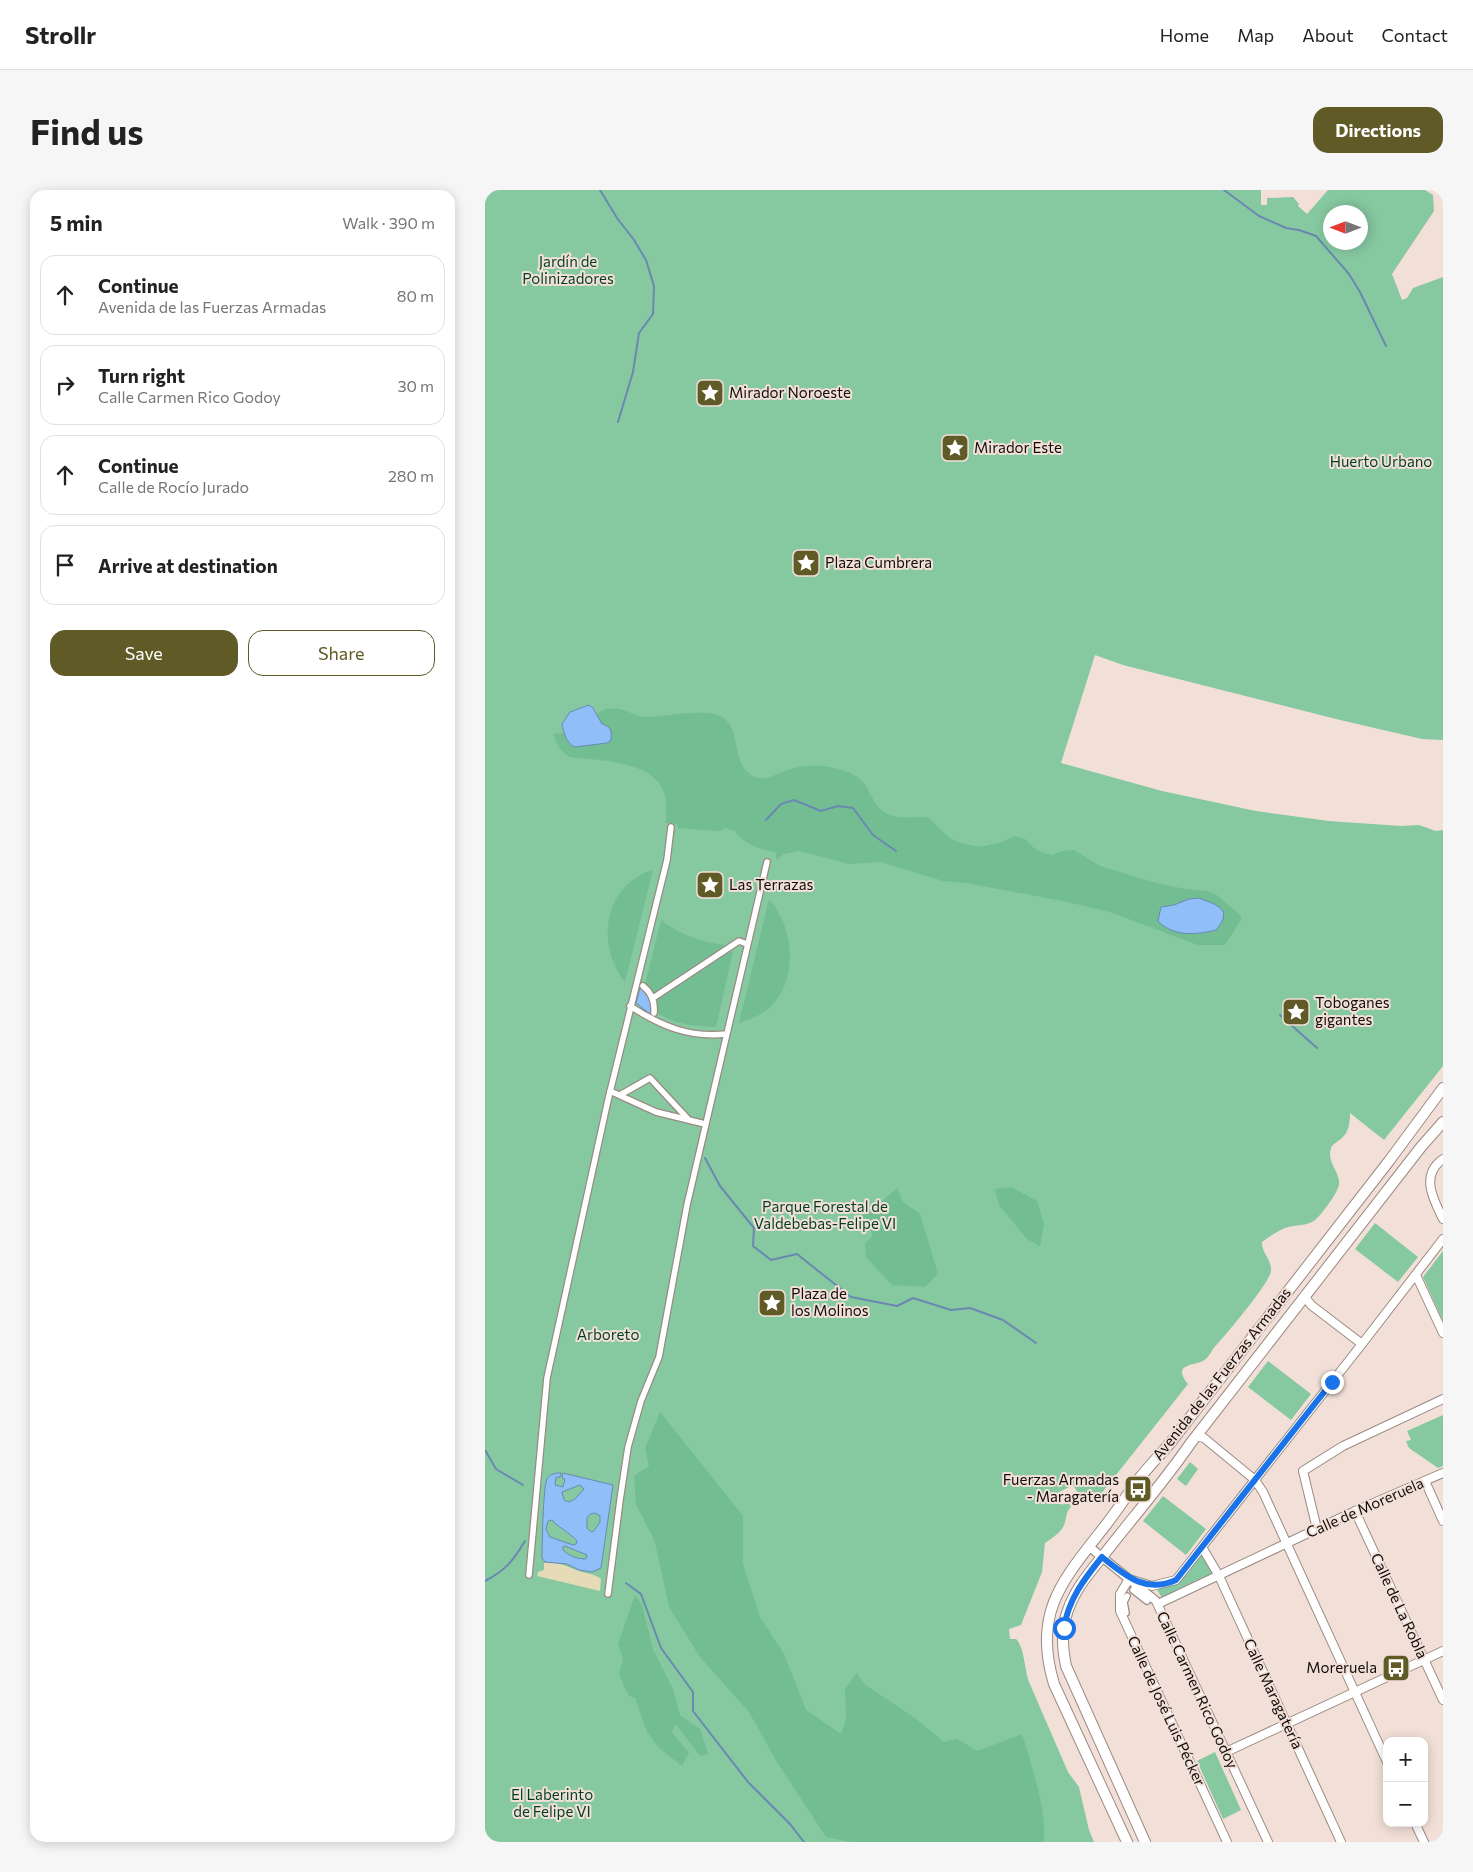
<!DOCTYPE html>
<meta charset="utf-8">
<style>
:root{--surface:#fff;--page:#f6f6f6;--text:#222;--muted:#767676;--line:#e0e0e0;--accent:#605a27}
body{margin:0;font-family:Commissioner,sans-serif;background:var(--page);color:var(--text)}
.controls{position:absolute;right:15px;bottom:15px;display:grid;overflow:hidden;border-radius:10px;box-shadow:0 2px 12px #0003}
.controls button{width:45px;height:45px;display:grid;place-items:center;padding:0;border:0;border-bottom:1px solid var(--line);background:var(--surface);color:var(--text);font:25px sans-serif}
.compass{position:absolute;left:838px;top:15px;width:45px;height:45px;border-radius:50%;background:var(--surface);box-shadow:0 2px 12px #0003;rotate:270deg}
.stop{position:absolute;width:15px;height:15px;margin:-11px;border:4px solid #1a73e8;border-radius:50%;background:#fff}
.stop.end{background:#1a73e8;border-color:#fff;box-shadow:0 1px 5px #0008}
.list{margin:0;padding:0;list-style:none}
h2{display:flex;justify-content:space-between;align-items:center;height:65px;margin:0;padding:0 20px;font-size:21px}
h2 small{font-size:16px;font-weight:400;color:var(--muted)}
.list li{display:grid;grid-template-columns:32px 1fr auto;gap:15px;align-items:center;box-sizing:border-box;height:80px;margin:0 10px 10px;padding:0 10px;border:1px solid var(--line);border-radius:15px}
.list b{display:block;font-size:19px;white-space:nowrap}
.list p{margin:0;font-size:16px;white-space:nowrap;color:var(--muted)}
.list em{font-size:16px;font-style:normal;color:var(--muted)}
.actions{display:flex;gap:10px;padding:15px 20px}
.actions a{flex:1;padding:11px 0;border:1px solid var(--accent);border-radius:15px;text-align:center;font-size:18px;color:var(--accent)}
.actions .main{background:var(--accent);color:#fff}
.icon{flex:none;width:28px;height:28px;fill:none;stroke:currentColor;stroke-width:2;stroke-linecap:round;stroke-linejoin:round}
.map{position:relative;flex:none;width:958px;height:1652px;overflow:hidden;border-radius:15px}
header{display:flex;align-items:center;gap:30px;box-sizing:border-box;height:70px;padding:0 25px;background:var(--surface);border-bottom:1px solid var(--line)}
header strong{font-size:24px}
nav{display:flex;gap:28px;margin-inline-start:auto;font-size:18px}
.intro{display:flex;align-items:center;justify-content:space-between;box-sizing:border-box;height:120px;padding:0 30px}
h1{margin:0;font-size:35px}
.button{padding:12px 22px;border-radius:15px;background:var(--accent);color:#fff;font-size:18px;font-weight:700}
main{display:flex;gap:30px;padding:0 30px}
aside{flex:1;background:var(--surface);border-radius:15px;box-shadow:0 2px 12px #0003}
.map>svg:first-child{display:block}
.green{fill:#86c8a0;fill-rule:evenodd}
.forest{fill:#73bd92}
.sand{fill:#e5dbb6}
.water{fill:#90bef9;stroke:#6a89b1;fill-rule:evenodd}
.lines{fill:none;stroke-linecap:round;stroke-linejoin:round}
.stream{stroke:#6a89b1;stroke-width:2}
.pedestrian-casing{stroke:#9a8a82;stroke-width:8}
.minor-casing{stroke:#9a8a82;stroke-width:10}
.tertiary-casing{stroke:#9a8a82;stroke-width:12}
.pedestrian{stroke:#fff;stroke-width:5.5}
.minor{stroke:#fff;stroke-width:8}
.tertiary{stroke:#fff;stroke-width:10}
.route{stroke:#1a73e8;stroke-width:6}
.labels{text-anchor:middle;stroke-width:4;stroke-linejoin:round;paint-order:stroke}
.park-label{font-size:15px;fill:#003e22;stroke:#f2e0d8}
.poi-label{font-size:15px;fill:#120c0a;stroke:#f2e0d8;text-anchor:start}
.street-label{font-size:15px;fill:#120c0a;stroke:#f2e0d8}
</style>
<header>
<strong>Strollr</strong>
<nav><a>Home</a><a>Map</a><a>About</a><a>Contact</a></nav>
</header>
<div class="intro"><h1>Find us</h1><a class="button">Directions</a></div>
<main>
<aside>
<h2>5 min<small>Walk · 390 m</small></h2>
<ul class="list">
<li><svg class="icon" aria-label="ahead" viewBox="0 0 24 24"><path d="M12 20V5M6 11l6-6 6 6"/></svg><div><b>Continue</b><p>Avenida de las Fuerzas Armadas</p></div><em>80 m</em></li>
<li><svg class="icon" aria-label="right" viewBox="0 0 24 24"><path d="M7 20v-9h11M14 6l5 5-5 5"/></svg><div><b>Turn right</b><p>Calle Carmen Rico Godoy</p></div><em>30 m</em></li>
<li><svg class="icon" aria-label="ahead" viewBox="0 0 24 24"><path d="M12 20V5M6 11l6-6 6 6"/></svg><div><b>Continue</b><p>Calle de Rocío Jurado</p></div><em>280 m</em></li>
<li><svg class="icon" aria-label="arrive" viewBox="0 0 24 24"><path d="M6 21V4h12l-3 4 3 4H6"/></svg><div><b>Arrive at destination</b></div></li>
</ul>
<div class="actions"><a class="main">Save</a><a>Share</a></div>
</aside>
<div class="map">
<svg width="958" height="1652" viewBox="0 0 958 1652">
<rect width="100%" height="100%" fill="#f2e0d8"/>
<path class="green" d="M 0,0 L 776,0 L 776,15 L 782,15 L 782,8 L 808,7 L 814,14 L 813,16 L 822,24 L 843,0 L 940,0 L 948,5 L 949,21 L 907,84 L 917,110 L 922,108 L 928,98 L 958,87 L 958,550 L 937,549 L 855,530 L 638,475 L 610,465 L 576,573 L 677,601 L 771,621 L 844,631 L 916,636 L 934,635 L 951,641 L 958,640 L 958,876 L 899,950 L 865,923 C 865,932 864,942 857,948 C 853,952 848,953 846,958 C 841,972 856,983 854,995 C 852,1004 834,1029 827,1032 C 819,1036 809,1035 800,1038 C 792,1041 784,1047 777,1052 C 776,1062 787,1070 786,1081 C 785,1093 739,1147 728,1159 C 726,1163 722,1169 718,1171 C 707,1176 687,1174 703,1194 L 612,1309 L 599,1310 L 590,1314 L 587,1308 L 593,1303 L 588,1295 L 571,1304 L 577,1315 L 583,1311 L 586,1317 C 581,1322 582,1325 580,1332 C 578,1342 568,1347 560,1353 L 557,1382 L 536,1435 L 524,1439 L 525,1449 L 531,1449 C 539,1456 540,1481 544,1492 L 583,1582 L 594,1597 L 604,1640 L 609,1652 L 0,1652 ZM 846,22 L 876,22 L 876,52 L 846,52 Z
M 890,1033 L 933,1067 L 913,1092 L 870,1059 Z
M 958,1061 L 958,1131 L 938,1087 Z
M 783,1171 L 826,1204 L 806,1230 L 763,1197 Z
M 958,1225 L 958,1276 L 953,1278 L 924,1258 L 921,1251 L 926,1250 L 922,1241 Z
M 705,1272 L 713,1279 L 701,1296 L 692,1289 Z
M 678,1306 L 721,1339 L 701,1365 L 658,1331 Z
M 715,1365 L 719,1366 L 728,1384 L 677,1408 L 671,1398 L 690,1393 Z
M 730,1562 L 756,1620 L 738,1629 L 712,1571 Z"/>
<path class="forest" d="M 120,519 C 125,519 130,518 135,519 C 144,521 152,527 160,527 C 180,527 229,515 242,531 C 256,547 247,577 270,587 C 282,592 294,582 306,579 C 315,576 326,575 336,576 C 348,577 370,582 378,592 C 387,603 388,617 403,624 C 417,631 430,625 444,628 L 463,647 L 472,652 L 495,657 L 517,652 L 530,646 L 540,649 L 550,659 L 558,663 L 567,665 L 577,661 L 589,660 L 615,676 L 671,693 L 700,699 L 721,701 L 732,705 L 756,726 L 756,730 L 740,755 L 713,755 L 625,722 L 578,711 L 481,693 L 458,691 L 396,672 L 364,674 L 314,661 L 299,664 L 292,670 L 290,662 C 276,660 257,653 250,641 L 240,638 L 234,641 L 193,638 L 192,634 L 181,633 C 181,624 182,614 180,606 C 172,570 114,571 85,567 C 75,562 72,554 68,544 L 79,543 L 85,555 L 124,537 L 117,534 L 112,524 Z
M 168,680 L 140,792 C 110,755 119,694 168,680 Z
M 284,709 C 308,736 314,786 288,814 C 279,824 266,829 254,833 Z
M 176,730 C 196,745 215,752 240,755 L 243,761 L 248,762 L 231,837 C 210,836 189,835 171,822 C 174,811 169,802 160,795 Z
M 526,997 L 552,1011 L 559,1034 L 555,1056 L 542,1049 L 514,1015 L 510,999 Z
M 412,998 L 418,1012 L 435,1024 L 453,1084 L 440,1097 L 407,1095 L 381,1067 L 380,1054 L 388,1045 L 377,1025 L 396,1012 Z
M 175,1222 L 258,1326 L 258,1374 L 275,1427 L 299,1464 L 321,1520 L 356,1544 L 361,1529 L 360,1499 L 372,1483 L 379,1494 L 430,1528 L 459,1552 L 472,1549 L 493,1561 L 537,1544 C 545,1569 564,1628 558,1652 L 365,1652 L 341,1647 L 292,1572 L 264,1522 L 215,1467 L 184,1417 L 170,1352 L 151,1314 L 149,1286 L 164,1276 L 160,1258 Z
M 150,1405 L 157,1415 L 168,1459 L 188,1499 L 195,1525 L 215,1539 L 223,1564 L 215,1566 L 191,1534 L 187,1542 L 204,1563 L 197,1576 L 174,1558 L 162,1542 L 150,1508 L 144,1506 L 134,1485 L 138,1468 L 133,1454 Z"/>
<path class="sand" d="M 59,1373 C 78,1372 78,1376 94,1381 C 102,1384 108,1383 116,1389 L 115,1401 L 52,1386 L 53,1382 L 59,1380 Z"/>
<path class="water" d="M 104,515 L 108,518 L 117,534 C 126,537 127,540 126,550 L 122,553 L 90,557 C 81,553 79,543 77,534 L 85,522 Z
M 714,708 C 732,715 749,719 731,740 C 711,745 688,747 673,731 L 676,717 L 689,715 L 704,709 Z
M 155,798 C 164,805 168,812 165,824 L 151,813 Z
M 76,1283 L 75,1287 L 71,1287 L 70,1295 L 78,1297 L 80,1289 L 77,1288 L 78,1283 L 128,1295 L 116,1378 L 107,1382 L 94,1380 L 82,1374 L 60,1372 L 57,1368 C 57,1356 58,1297 62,1289 C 65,1284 70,1283 76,1283 ZM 95,1295 L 99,1299 L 90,1309 L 84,1312 L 79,1310 L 77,1302 ZM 110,1323 L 115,1326 L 115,1332 L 109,1341 L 106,1342 L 102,1338 L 102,1328 L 105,1324 ZM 67,1330 C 74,1338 84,1342 92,1351 L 91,1354 L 88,1355 L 65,1347 L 61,1339 L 63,1331 ZM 80,1356 L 102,1365 L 101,1369 C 92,1369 84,1366 78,1360 L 78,1357 Z"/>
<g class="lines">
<path class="stream" d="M 115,0 L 132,28 L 149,50 L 161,70 L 169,96 L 168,124 L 154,143 L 148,182 L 133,232
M 739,0 L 774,26 L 801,38 L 814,40 L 831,46 L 864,84 L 875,102 L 901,156
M 281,630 L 296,614 L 309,610 L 336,621 L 353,616 L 368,618 L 388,645 L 411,661
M 795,825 L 832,858
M 220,968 L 235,996 L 269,1038 L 268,1056 L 286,1070 L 312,1064 L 366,1107 L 412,1116 L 428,1108 L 466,1120 L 485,1118 L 518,1130 L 551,1153
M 0,1260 L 11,1279 L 38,1295
M 0,1391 C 21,1380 28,1371 40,1351
M 141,1393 L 156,1404 L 176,1458 L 208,1502 L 208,1521 L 263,1592 L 305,1634 L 319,1652"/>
<defs>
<path id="pedestrian" d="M 158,796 C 167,803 170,812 169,823
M 168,808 L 254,751 L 262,754
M 145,816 C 176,836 204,848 241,844
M 125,901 L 171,922 L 220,934
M 135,905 L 165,888 L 204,930
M 44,1385 L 62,1188 L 123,910 L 182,670 L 186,637
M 650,1398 L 648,1400 L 662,1411
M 123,1404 L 135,1310 L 143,1257 L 156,1211 L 174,1167 L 202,1015 L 282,672
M 641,1423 L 639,1412 L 642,1406"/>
<path id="minor" d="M 958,969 C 935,985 948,1009 958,1029
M 931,1085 L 958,1143
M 820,1107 L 826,1115 L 877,1154
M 711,1246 L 719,1248 L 770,1290 L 778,1302 L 902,1572
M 940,1291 L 958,1331
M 870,1321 L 958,1510
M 832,1339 L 818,1281 L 858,1256 L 958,1209
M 717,1357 L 734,1386 L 856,1652
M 603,1358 L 607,1359 L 671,1411 L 783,1652
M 644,1389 L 667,1396 L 691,1390 L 877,1154 L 958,1049
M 644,1389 L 635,1404 L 635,1421 L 742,1652
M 673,1414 L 870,1321 L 958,1283
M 741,1562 L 958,1461
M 930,1633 L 939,1652"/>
<path id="tertiary" d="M 642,1652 L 569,1494 C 547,1422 578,1390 620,1336 C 632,1321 642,1305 653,1290 C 664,1276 675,1265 686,1252 L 904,971 L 958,898
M 660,1652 L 581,1476 C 577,1457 576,1438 583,1420 C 591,1397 606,1381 621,1362 C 649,1326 679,1292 705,1254 L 936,957 L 958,932"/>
</defs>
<use href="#pedestrian" class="pedestrian-casing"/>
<use href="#minor" class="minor-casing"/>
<use href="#tertiary" class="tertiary-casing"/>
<use href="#pedestrian" class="pedestrian"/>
<use href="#minor" class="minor"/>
<use href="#tertiary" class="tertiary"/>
</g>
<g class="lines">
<path class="route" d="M 579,1438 C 583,1410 599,1389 617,1367 C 640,1385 660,1404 691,1390 L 847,1192"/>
</g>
<defs>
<symbol id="sight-square" viewBox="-11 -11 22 22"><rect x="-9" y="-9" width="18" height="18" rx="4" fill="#605a27" stroke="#f2e0d8"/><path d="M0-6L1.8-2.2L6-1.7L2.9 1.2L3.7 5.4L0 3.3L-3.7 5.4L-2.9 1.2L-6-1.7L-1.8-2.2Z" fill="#fff"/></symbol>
<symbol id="bus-square" viewBox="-11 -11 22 22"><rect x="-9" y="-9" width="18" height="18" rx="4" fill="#605a27" stroke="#f2e0d8"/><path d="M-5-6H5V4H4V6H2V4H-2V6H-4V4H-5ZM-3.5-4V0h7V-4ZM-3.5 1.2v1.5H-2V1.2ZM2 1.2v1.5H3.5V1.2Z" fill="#fff"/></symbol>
</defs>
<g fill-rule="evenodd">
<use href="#sight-square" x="209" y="187" width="32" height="32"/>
<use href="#sight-square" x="454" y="242" width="32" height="32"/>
<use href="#sight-square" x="305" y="357" width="32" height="32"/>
<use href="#sight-square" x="209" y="679" width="32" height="32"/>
<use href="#sight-square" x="795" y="806" width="32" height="32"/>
<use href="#sight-square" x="271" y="1097" width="32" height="32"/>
<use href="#bus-square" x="637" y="1283" width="32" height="32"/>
<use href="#bus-square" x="895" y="1462" width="32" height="32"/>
</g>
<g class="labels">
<g class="park-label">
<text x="83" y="77">Jardín de<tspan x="83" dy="17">Polinizadores</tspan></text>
<text x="896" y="277">Huerto Urbano</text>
<text x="340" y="1022">Parque Forestal de<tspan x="340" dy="17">Valdebebas-Felipe VI</tspan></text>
<text x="123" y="1150">Arboreto</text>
<text x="67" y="1610">El Laberinto<tspan x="67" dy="17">de Felipe VI</tspan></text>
</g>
<g class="poi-label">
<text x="244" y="208">Mirador Noroeste</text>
<text x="489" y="263">Mirador Este</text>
<text x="340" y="378">Plaza Cumbrera</text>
<text x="244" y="700">Las Terrazas</text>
<text x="830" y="818">Toboganes<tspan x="830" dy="17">gigantes</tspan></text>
<text x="306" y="1109">Plaza de<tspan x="306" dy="17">los Molinos</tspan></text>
<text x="634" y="1295" text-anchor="end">Fuerzas Armadas<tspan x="634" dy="17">- Maragatería</tspan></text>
<text x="892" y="1483" text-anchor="end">Moreruela</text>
</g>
<g class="street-label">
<text transform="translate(737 1184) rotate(-52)" y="5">Avenida de las Fuerzas Armadas</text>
<text transform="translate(880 1318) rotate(-24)" y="5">Calle de Moreruela</text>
<text transform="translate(914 1416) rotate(65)" y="5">Calle de La Robla</text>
<text transform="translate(712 1500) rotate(65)" y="5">Calle Carmen Rico Godoy</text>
<text transform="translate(788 1504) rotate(65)" y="5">Calle Maragatería</text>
<text transform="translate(681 1521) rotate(65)" y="5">Calle de José Luis Pécker</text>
</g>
</g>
</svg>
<div class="controls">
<button>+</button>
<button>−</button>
</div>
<svg class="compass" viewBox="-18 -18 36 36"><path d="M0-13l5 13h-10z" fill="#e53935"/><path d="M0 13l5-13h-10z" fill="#767676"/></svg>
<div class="stop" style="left:579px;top:1438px"></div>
<div class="stop end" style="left:847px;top:1192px"></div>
</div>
</main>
